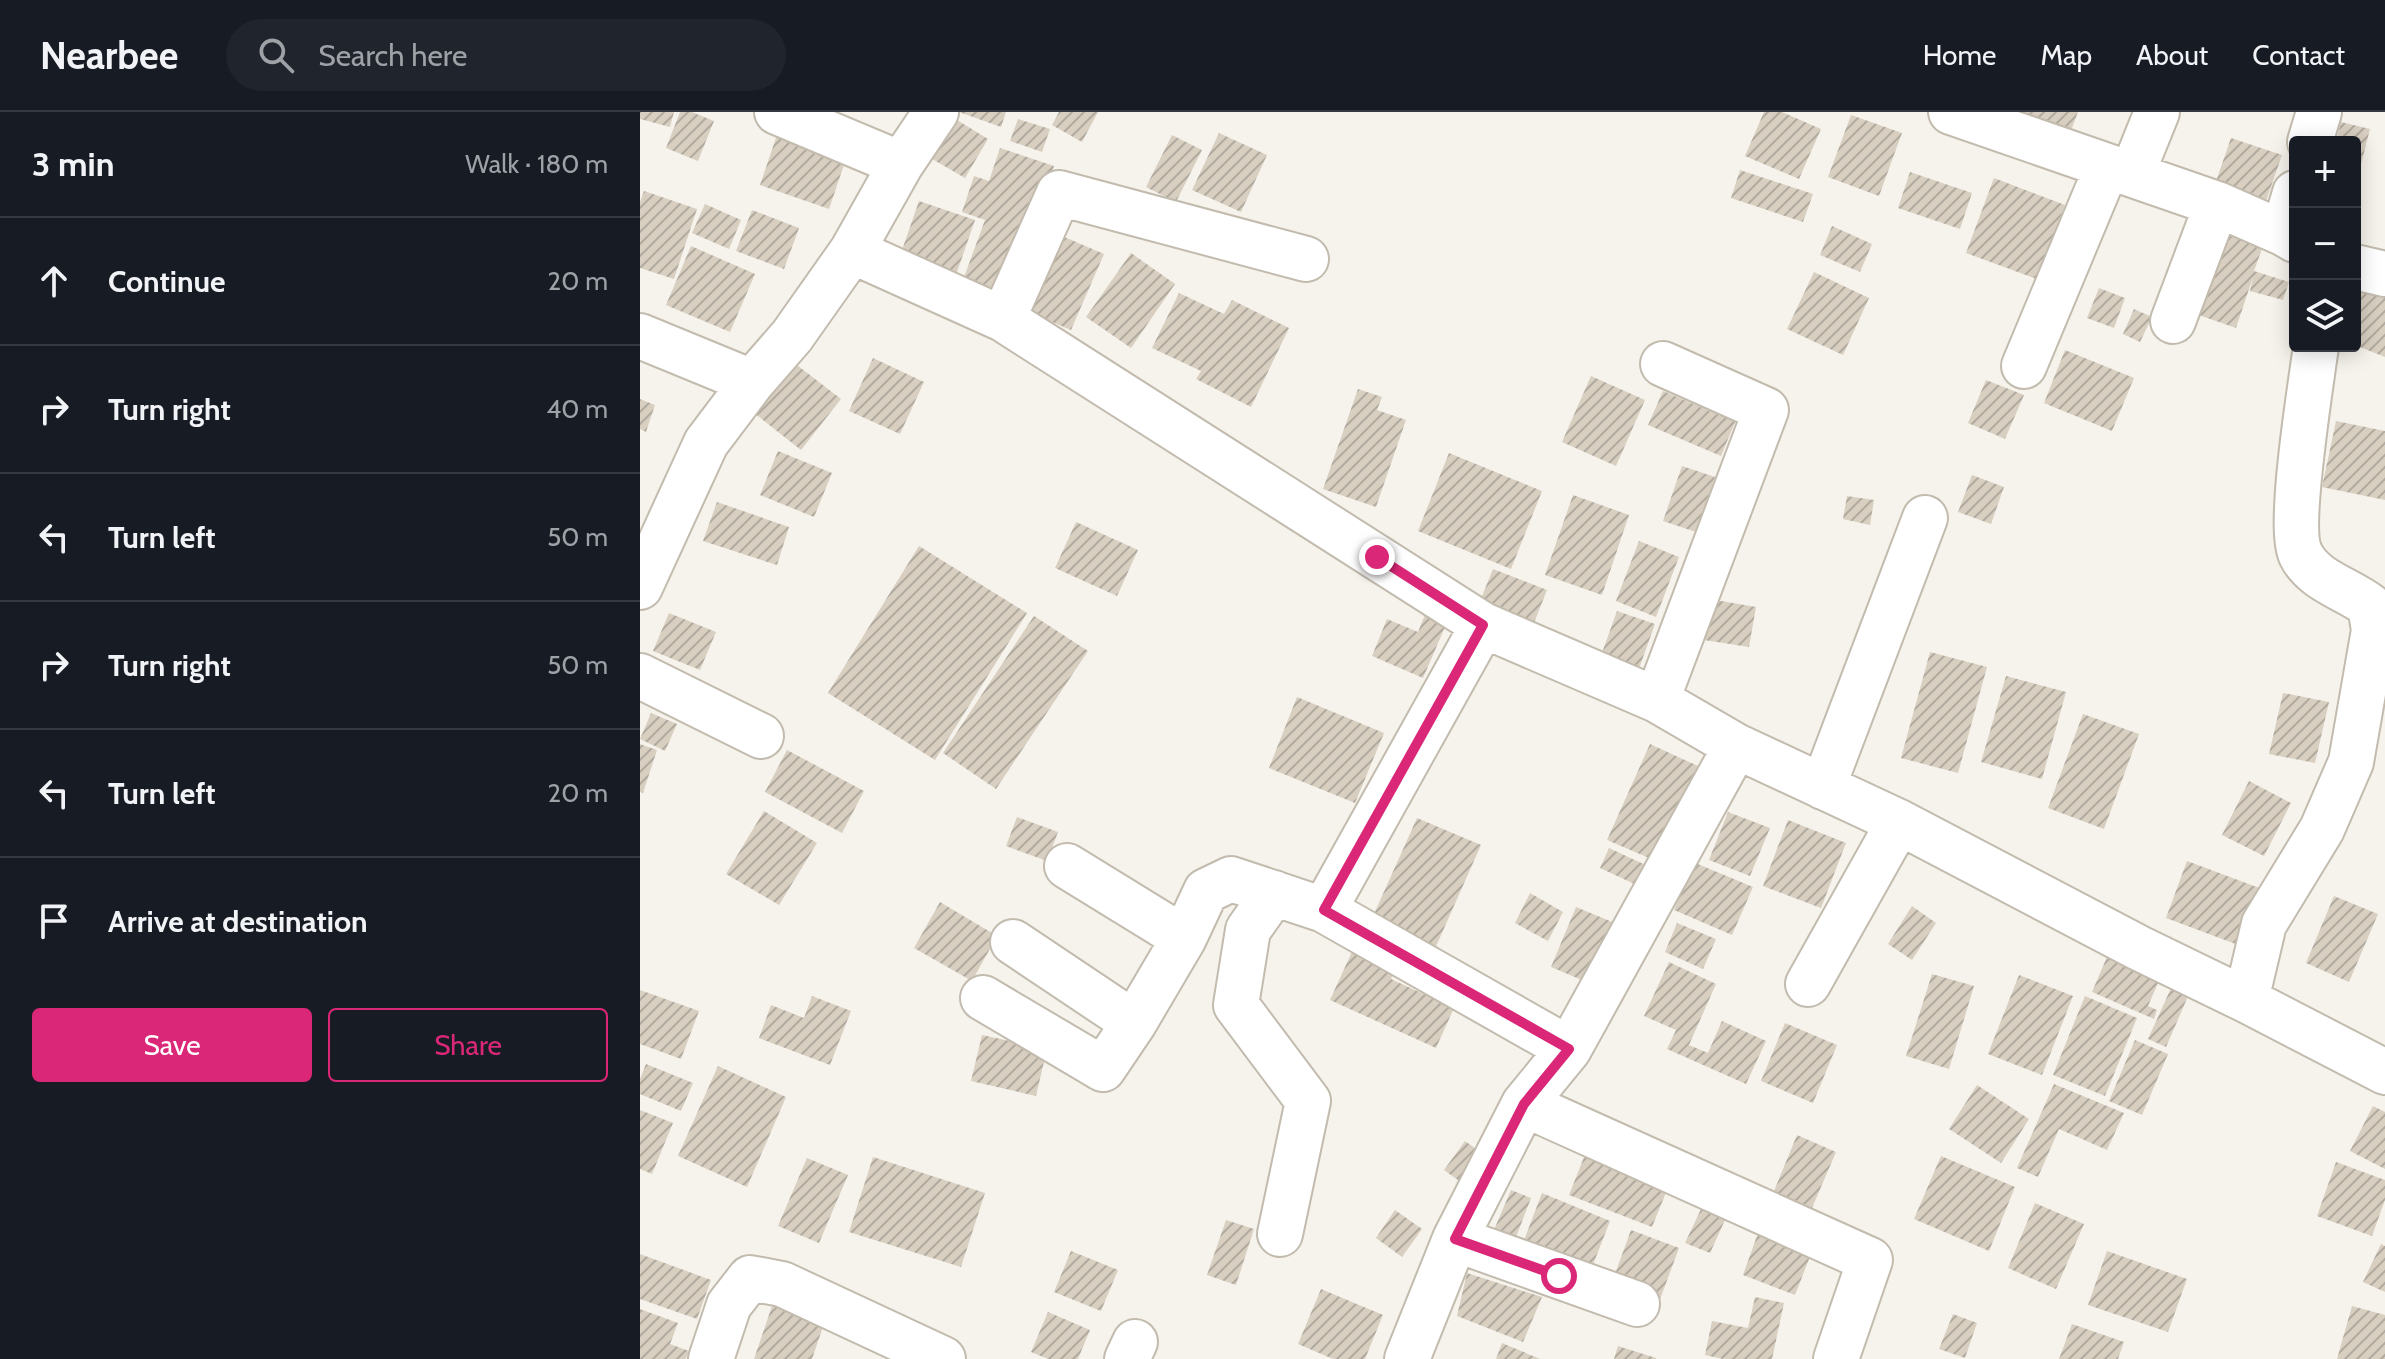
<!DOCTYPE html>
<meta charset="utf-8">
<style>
:root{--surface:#171b24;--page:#20242c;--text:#f1f3f6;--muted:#9ea1a6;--line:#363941;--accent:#db2777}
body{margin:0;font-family:Cabin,sans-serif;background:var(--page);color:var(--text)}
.controls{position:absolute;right:24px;top:24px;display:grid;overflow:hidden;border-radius:8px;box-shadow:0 4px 20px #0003}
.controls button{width:72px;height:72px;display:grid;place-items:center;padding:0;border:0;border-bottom:2px solid var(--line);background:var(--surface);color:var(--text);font:40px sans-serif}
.stop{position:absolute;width:24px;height:24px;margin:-18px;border:6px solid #db2777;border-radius:50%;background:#fff}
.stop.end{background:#db2777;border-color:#fff;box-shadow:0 2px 8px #0008}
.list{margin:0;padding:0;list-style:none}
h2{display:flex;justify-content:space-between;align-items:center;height:104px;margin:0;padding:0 32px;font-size:34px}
h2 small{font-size:26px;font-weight:400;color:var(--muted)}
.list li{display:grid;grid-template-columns:52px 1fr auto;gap:24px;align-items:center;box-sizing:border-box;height:128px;padding:0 32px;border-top:2px solid var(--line)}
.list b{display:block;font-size:30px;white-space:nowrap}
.list em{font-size:26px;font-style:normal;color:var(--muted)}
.actions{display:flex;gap:16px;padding:24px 32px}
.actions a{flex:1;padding:18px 0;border:2px solid var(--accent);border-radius:8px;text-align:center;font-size:28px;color:var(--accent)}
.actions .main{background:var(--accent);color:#fff}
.icon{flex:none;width:44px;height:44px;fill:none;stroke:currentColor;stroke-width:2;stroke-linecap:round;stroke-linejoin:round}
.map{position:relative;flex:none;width:1745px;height:1247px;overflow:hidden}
header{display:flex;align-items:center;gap:48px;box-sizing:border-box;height:112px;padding:0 40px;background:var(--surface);border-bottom:2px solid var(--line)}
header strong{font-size:38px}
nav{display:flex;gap:44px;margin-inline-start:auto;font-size:28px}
.search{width:560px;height:72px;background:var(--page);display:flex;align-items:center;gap:20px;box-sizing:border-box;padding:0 28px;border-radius:44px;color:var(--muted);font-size:30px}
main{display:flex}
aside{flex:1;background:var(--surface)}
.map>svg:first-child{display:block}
.building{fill:url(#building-hatch)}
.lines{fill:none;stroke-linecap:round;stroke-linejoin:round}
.minor-casing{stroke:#c2bbae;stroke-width:48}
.minor{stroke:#fff;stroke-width:44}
.route{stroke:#db2777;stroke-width:10}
</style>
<header>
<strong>Nearbee</strong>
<div class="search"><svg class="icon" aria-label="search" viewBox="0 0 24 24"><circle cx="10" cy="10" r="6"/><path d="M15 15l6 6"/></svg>Search here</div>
<nav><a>Home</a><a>Map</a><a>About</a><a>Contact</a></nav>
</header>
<main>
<aside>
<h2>3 min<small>Walk · 180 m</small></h2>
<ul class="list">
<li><svg class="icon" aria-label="ahead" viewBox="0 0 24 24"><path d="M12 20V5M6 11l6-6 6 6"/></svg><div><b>Continue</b></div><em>20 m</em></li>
<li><svg class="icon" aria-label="right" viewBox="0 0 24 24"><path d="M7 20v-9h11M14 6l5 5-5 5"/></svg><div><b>Turn right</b></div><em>40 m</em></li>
<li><svg class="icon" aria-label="left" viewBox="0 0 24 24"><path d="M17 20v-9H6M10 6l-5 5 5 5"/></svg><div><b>Turn left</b></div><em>50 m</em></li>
<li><svg class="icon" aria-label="right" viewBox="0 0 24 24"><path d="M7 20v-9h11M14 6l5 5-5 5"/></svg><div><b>Turn right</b></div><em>50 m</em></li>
<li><svg class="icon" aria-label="left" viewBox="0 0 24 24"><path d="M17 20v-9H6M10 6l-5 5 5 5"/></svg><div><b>Turn left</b></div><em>20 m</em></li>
<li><svg class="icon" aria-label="arrive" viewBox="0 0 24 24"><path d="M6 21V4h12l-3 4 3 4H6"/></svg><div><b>Arrive at destination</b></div></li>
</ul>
<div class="actions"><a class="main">Save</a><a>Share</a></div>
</aside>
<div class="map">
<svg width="1745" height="1247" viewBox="0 0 1745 1247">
<defs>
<pattern id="building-hatch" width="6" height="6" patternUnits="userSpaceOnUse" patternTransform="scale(2)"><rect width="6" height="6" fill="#d8cfc1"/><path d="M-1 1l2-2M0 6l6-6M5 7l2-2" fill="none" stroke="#b1aa9e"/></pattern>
</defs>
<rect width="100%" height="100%" fill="#f6f3ec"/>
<path class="building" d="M 0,0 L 34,0 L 30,15 L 0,7 Z
M 40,0 L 52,0 L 74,9 L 58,49 L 26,36 Z
M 304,0 L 348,27 L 325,66 L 280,40 Z
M 319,0 L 366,0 L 361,15 Z
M 419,0 L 458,0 L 442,30 L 412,13 Z
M 1124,0 L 1142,0 L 1181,17 L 1159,67 L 1105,44 Z
M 1363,0 L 1438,0 L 1429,24 Z
M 1211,3 L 1262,21 L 1239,84 L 1188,65 Z
M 378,7 L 410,17 L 402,40 L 370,29 Z
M 1701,10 L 1730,17 L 1720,56 L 1715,55 L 1715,30 L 1696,30 Z
M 139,17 L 208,41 L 189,97 L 120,73 Z
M 579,21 L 627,43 L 601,100 L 552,78 Z
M 532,23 L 562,38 L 536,90 L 506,75 Z
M 1591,26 L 1642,43 L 1625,92 L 1574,75 Z
M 360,36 L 414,54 L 368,184 L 323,168 L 345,108 L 322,100 L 334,64 L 349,69 Z
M 1100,58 L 1173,82 L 1163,110 L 1091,86 Z
M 1270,60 L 1332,81 L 1320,117 L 1258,96 Z
M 1354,66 L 1425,93 L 1397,167 L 1326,141 Z
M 4,79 L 57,97 L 34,167 L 0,156 L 0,90 Z
M 279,89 L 335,108 L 316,163 L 260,144 Z
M 65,92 L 101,108 L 89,137 L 52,121 Z
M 112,98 L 159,116 L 144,157 L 96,139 Z
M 1192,114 L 1232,132 L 1220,160 L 1180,143 Z
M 408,118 L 464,142 L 431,218 L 375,194 Z
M 1580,120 L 1623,134 L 1614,159 L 1649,170 L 1643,188 L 1610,179 L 1613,165 L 1596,216 L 1553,201 Z
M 51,134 L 115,162 L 90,220 L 26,193 Z
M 491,141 L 535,172 L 491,236 L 446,205 Z
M 1174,160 L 1229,186 L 1203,243 L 1147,217 Z
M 1722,175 L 1745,184 L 1745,245 L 1715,233 L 1715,191 Z
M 1459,176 L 1485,186 L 1474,216 L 1447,206 Z
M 539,181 L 584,202 L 592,188 L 649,216 L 611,295 L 556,267 L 561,259 L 512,236 Z
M 1494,197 L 1512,205 L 1500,230 L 1483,222 Z
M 1425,238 L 1494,266 L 1472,319 L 1404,291 Z
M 233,246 L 284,270 L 260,322 L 209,299 Z
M 153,250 L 201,287 L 161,338 L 114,301 Z
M 951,264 L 1005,288 L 976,354 L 922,330 Z
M 1346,268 L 1384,283 L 1365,327 L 1328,311 Z
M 718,277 L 742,285 L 737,298 L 766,308 L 736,395 L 683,377 Z
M 1023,279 L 1095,310 L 1081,344 L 1008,313 Z
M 0,287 L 15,293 L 6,320 L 0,317 Z
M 1696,309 L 1745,319 L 1745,388 L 1682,375 Z
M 138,339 L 192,361 L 174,405 L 120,383 Z
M 809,341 L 902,379 L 871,457 L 778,419 Z
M 1042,354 L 1075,365 L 1056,420 L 1023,409 Z
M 1332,363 L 1364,375 L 1351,412 L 1318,400 Z
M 933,383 L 989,403 L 962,483 L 905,463 Z
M 1207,384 L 1234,388 L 1230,413 L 1203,407 Z
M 77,390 L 149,415 L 137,453 L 63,429 Z
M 436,410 L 498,438 L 477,484 L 415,456 Z
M 999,429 L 1039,445 L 1016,505 L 976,489 Z
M 279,434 L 387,501 L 295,648 L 188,581 Z
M 853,457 L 907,478 L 892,516 L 838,494 Z
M 1058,485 L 1116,495 L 1109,535 L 1051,526 Z
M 787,498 L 808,508 L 783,566 L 732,544 L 747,507 L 778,520 Z
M 977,499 L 1015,512 L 996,565 L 958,552 Z
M 29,501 L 76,520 L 60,558 L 13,539 Z
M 394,504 L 448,539 L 356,677 L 303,641 Z
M 1290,540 L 1347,555 L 1318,661 L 1261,646 Z
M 1366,564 L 1426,580 L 1402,667 L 1341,650 Z
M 1643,581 L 1689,590 L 1675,651 L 1629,642 Z
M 657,585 L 744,621 L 715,691 L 629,656 Z
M 11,601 L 37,612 L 25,639 L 0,627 Z
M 1443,602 L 1499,622 L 1464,717 L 1408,696 Z
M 0,632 L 17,638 L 3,681 L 0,680 Z
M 1010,632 L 1058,654 L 1016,749 L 967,728 Z
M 147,638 L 224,679 L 202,721 L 125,680 Z
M 1609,669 L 1651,691 L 1624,744 L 1582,723 Z
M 124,699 L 177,731 L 139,793 L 86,762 Z
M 1088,700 L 1130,716 L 1110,764 L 1069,748 Z
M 377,705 L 418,720 L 407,749 L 366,734 Z
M 777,706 L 841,733 L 794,839 L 730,811 Z
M 1148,708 L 1206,731 L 1181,796 L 1123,774 Z
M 969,736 L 1014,757 L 1005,777 L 960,756 Z
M 1547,749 L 1622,777 L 1601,834 L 1526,806 Z
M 1053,750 L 1113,775 L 1092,823 L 1034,798 Z
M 890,781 L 923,800 L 908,829 L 875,811 Z
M 1694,784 L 1738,802 L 1709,870 L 1666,851 Z
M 300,790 L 357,824 L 332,869 L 274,836 Z
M 1272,794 L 1296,811 L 1272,848 L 1248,832 Z
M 936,795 L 982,814 L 956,874 L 911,855 Z
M 1037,811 L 1076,827 L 1063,857 L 1025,840 Z
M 715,833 L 758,852 L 751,867 L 814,896 L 796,936 L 690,888 Z
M 1470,838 L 1522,862 L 1508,894 L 1517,898 L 1514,907 L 1452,880 Z
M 1029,850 L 1076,872 L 1049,933 L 1068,941 L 1082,909 L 1126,929 L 1106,972 L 1027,937 L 1036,918 L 1004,904 Z
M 1292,862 L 1334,874 L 1309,957 L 1266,944 Z
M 1379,863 L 1433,884 L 1402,963 L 1348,942 Z
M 1532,874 L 1549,882 L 1526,935 L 1508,927 Z
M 0,878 L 59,899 L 41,947 L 0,932 Z
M 172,884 L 211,899 L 190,953 L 119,926 L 131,893 L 164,906 Z
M 1445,884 L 1497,906 L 1465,984 L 1413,963 Z
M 1145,911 L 1197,933 L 1173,991 L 1121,969 Z
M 342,923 L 407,937 L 396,984 L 331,969 Z
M 1495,928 L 1528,942 L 1502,1003 L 1469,989 Z
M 6,952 L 53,971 L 41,999 L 0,982 L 0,967 Z
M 78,954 L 146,985 L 107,1075 L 38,1044 Z
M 1414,972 L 1484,1001 L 1467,1038 L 1419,1017 L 1398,1065 L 1377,1056 Z
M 1337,973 L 1389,1007 L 1361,1051 L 1309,1017 Z
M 1733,994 L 1745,1000 L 1745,1057 L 1710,1039 Z
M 0,998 L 33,1011 L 12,1062 L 0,1057 Z
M 1157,1023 L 1196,1040 L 1172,1096 L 1134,1079 Z
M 825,1029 L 843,1042 L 822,1071 L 804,1058 Z
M 950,1030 L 1033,1063 L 1012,1115 L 929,1083 Z
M 1301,1044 L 1375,1075 L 1349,1139 L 1274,1107 Z
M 233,1045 L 345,1081 L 321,1155 L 209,1120 Z
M 167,1046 L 208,1063 L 179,1131 L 138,1114 Z
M 1696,1050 L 1745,1068 L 1745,1088 L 1732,1124 L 1677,1104 Z
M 871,1078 L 891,1086 L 870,1141 L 848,1132 Z
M 902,1081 L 970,1109 L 949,1163 L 881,1136 Z
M 1395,1091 L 1444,1112 L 1416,1177 L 1368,1156 Z
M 1061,1097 L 1085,1108 L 1070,1141 L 1045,1131 Z
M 755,1098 L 782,1117 L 762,1145 L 736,1126 Z
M 586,1108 L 614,1117 L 596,1173 L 567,1163 Z
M 991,1118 L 1039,1136 L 1019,1190 L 971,1173 Z
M 1118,1121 L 1171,1142 L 1155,1183 L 1103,1163 Z
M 1741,1132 L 1745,1134 L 1745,1180 L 1723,1170 Z
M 431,1139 L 478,1158 L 461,1199 L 414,1180 Z
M 1467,1139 L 1547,1167 L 1528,1220 L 1448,1193 Z
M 0,1142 L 71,1168 L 57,1207 L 0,1187 Z
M 827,1161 L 902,1185 L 883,1230 L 817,1204 Z
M 681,1177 L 743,1203 L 725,1247 L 693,1247 L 658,1232 Z
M 135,1185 L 187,1203 L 172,1247 L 114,1247 Z
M 1115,1185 L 1144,1191 L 1132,1247 L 1083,1247 L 1065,1243 L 1072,1209 L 1108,1216 Z
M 1712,1194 L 1745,1203 L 1745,1247 L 1697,1247 Z
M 0,1197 L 38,1211 L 30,1232 L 49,1239 L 46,1247 L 0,1247 Z
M 408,1200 L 450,1218 L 438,1247 L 408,1247 L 391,1240 Z
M 1313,1202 L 1337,1211 L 1325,1246 L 1299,1237 Z
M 1432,1212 L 1484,1230 L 1478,1247 L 1419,1247 Z
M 862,1231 L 900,1247 L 856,1247 Z
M 978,1234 L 1016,1246 L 1016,1247 L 974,1247 Z"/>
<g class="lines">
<defs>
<path id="minor" d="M 137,0 L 261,52
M 1311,0 L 1577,92 L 1643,121
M 1670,30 L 1679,0
M 1492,62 L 1517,0
M 1655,81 L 1643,121 L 1655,128
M 212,139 L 363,207 L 843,513 L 1017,588 L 1096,634 L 1259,710 L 1499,836 L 1606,888
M 1715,155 L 1745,162
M 363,207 L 419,81 L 666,147
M 1533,209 L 1577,92
M 0,224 L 112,270
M 1676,234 C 1671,272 1647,416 1661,443 C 1674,469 1708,477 1730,494 L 1734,518 L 1711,650 L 1682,717 L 1624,812 L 1606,888 L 1745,960
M 1384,254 L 1467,55
M 0,475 L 66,331 L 112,270 L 152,224 L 212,139 L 261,52 L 296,0
M 0,564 L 121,624
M 1017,588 L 1126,298 L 1023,252
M 1183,675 L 1285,406
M 427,754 L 544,826
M 634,781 L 608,818 L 596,893 L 668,989 L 640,1122
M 684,798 L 843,513
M 373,830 L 494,911
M 1168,872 L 1259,710
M 343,886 L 463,957 L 494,911 L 544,826 L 566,779 L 591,767 L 684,798 L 929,937
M 884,992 L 1230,1148 L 1196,1247
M 815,1127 L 997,1192
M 71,1247 L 89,1193 L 110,1166 L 142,1172 L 303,1247
M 487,1247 L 495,1230
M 767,1247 L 815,1127 L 884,992 L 929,937 L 1096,634"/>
</defs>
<use href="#minor" class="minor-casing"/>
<use href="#minor" class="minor"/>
</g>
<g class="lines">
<path class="route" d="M 737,445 L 843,513 L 684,798 L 929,937 L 884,992 L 815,1127 L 919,1164"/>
</g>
</svg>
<div class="controls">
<button>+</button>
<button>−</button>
<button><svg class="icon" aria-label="layers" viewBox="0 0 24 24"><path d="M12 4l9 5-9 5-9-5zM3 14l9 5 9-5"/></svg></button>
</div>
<div class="stop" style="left:919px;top:1164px"></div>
<div class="stop end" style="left:737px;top:445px"></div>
</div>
</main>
